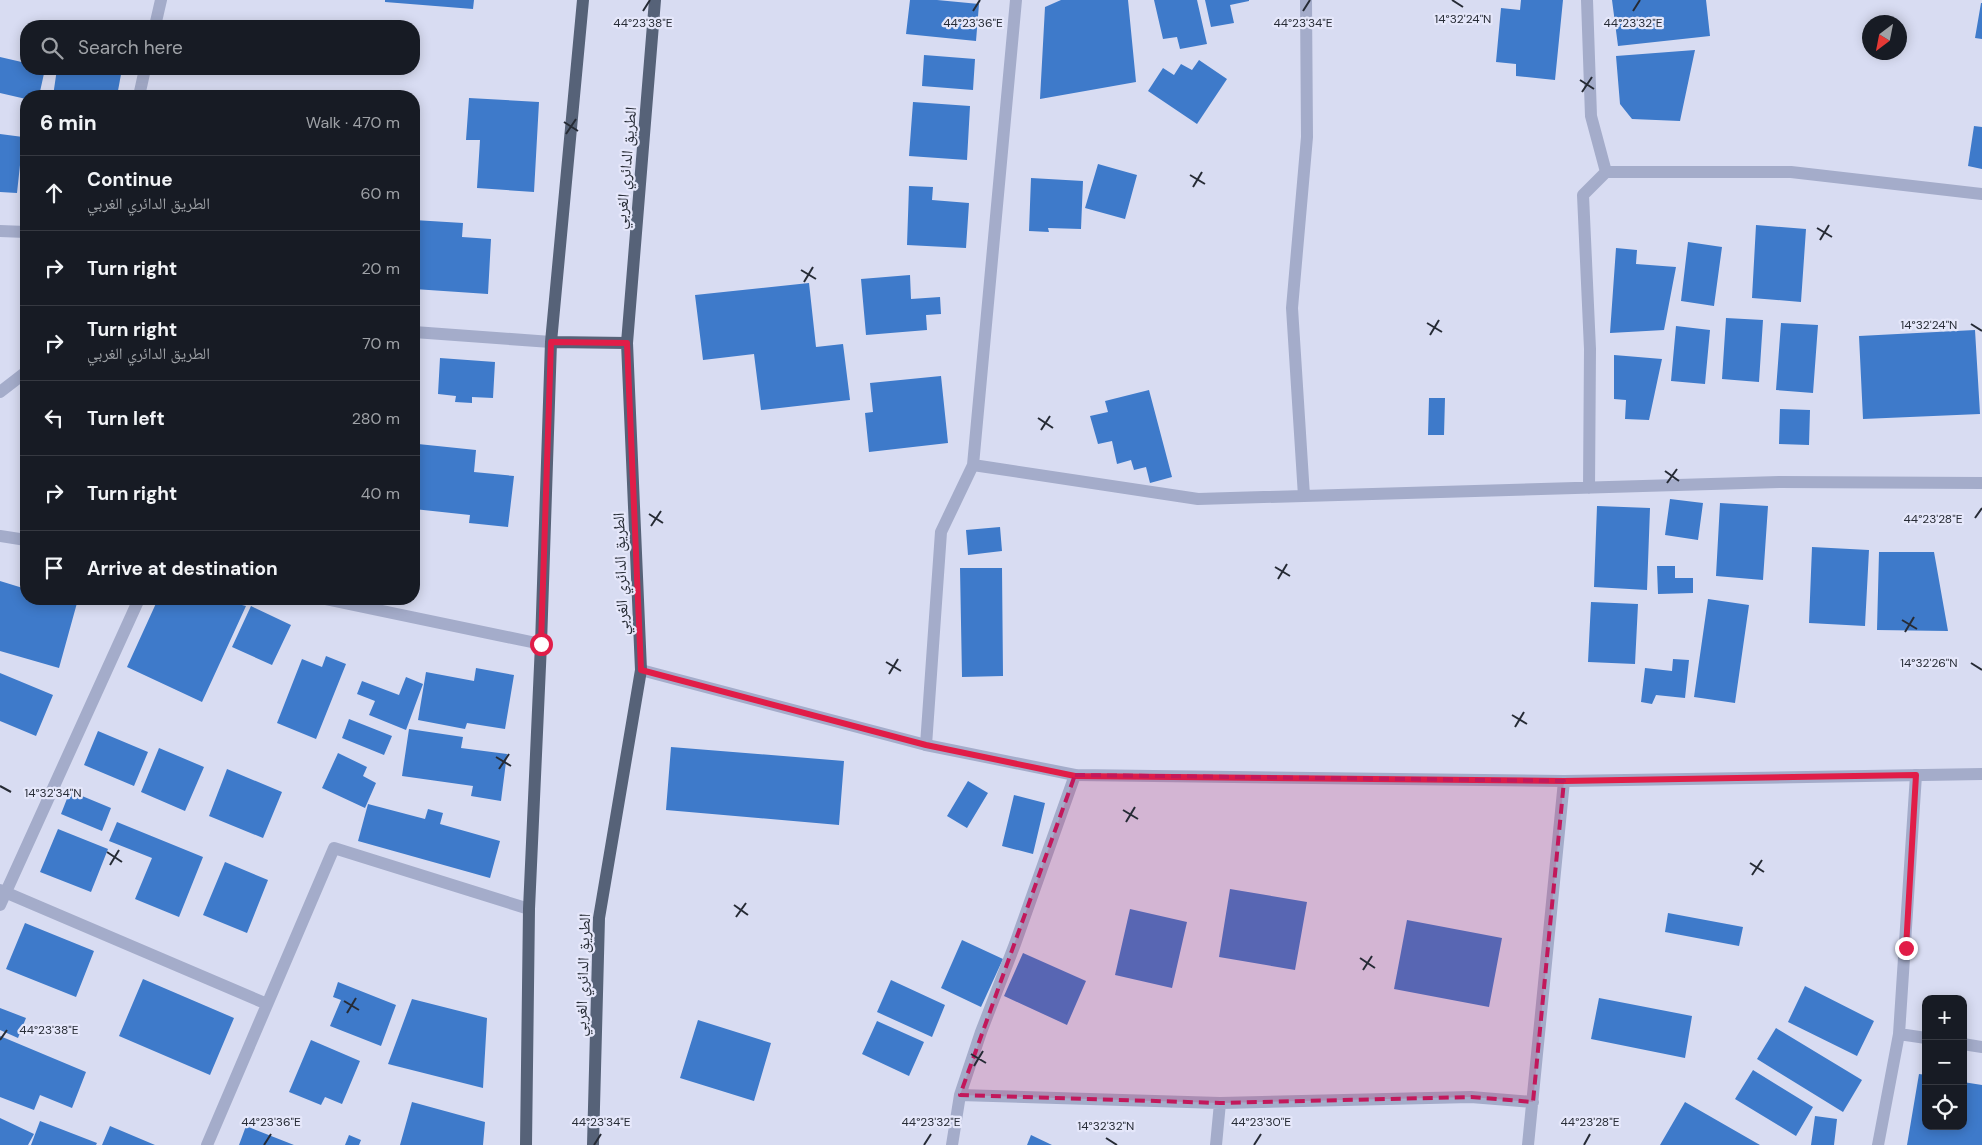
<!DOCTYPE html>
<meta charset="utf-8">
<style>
:root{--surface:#171b24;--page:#242831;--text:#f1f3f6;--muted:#9ea1a6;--line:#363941}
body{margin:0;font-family:"DM Sans","Noto Naskh Arabic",sans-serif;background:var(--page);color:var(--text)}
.controls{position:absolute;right:15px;bottom:15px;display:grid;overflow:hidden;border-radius:10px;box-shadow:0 2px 12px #0003}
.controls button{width:45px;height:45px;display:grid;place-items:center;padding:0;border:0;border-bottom:1px solid var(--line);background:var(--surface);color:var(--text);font:25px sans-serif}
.compass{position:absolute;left:1862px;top:15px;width:45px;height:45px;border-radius:50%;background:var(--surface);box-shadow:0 2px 12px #0003;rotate:212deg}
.stop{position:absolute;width:15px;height:15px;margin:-11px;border:4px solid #e11d48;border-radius:50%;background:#fff}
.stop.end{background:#e11d48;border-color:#fff;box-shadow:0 1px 5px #0008}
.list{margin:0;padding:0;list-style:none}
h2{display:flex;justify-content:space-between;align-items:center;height:65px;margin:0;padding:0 20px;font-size:21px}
h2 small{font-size:16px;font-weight:400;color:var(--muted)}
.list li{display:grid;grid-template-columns:32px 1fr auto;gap:15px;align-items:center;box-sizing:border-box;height:75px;padding:0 20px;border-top:1px solid var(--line)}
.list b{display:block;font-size:19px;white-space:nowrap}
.list p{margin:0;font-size:16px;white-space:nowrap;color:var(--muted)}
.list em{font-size:16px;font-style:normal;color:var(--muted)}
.icon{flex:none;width:28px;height:28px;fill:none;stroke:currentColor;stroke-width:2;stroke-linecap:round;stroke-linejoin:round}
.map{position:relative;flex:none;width:1982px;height:1145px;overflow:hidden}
.search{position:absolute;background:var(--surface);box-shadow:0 2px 12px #0003;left:20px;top:20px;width:400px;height:55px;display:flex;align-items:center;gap:12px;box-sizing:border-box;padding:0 18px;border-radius:20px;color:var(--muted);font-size:19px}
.panel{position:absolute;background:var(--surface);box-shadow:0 2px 12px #0003;left:20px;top:90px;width:400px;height:515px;border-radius:20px}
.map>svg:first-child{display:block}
.building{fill:#3e7aca}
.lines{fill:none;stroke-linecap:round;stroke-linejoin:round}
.minor{stroke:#a4acca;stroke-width:12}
.tertiary{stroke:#a4acca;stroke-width:12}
.primary{stroke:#566278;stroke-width:12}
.route{stroke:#e11d48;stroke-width:6}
.marked{fill:#c2185b;fill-opacity:0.2;stroke:#c2185b;stroke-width:4;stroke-dasharray:10 6;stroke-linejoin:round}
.ticks{fill:none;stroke:#262b35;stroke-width:2}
.labels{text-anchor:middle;stroke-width:4.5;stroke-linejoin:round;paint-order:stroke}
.street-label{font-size:16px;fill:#262b35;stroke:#e5e7fa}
.ticks-label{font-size:12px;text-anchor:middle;fill:#262b35;stroke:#e5e7fa;stroke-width:4.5;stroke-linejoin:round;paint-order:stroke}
</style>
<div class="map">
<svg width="1982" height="1145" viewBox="0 0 1982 1145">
<rect width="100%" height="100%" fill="#d8dcf2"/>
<path class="building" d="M 385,0 L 474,0 L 473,9 L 385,2 Z
M 910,0 L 937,0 L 979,4 L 976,41 L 906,34 Z
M 1061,0 L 1128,0 L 1136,82 L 1040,99 L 1045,7 Z
M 1154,0 L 1197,0 L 1207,44 L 1180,49 L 1177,37 L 1163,39 Z
M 1205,0 L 1249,0 L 1249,1 L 1230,5 L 1234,23 L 1211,27 Z
M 1521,0 L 1563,0 L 1555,80 L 1516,76 L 1516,64 L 1496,62 L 1501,8 L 1520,10 Z
M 1612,0 L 1706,0 L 1710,36 L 1618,46 Z
M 1981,3 L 1982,3 L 1982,39 L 1975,38 Z
M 1695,50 L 1680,121 L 1632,119 L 1620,104 L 1616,56 Z
M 924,55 L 975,59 L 973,90 L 922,86 Z
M 0,57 L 26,63 L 26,69 L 45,69 L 39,96 L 26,96 L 26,99 L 0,93 Z
M 1199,60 L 1227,79 L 1197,124 L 1148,91 L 1163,68 L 1174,75 L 1181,64 L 1192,70 Z
M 57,69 L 122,69 L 117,96 L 53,96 Z
M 469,98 L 539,102 L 534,192 L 477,188 L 480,140 L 466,140 Z
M 913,102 L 970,106 L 967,160 L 909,156 Z
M 1974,126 L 1982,127 L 1982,169 L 1968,166 Z
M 0,134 L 23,137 L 17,193 L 0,192 Z
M 1098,164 L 1137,175 L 1125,219 L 1085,208 Z
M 1031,178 L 1083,181 L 1081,229 L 1048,228 L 1049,232 L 1029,231 Z
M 909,186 L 933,187 L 932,200 L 969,203 L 966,248 L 907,245 Z
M 414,220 L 463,223 L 462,237 L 491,239 L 488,294 L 414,289 Z
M 1756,225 L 1806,229 L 1801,302 L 1752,298 Z
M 1688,242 L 1722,247 L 1714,306 L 1681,301 Z
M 1616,248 L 1637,250 L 1636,264 L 1676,267 L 1664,330 L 1610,333 Z
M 910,275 L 911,299 L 940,297 L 941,314 L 926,315 L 927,330 L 866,335 L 861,279 Z
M 809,283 L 816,347 L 843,344 L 850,400 L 761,410 L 754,354 L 703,360 L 695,295 Z
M 1726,318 L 1763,320 L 1759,382 L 1722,379 Z
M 1781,323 L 1818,325 L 1813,393 L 1776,390 Z
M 1676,326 L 1710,330 L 1705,384 L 1671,381 Z
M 1975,330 L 1980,414 L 1863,419 L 1859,336 Z
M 1614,355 L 1662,359 L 1649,420 L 1625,419 L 1626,400 L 1614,399 Z
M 440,358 L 495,362 L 493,398 L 472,397 L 472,403 L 455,402 L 456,396 L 438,394 Z
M 941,376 L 948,443 L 869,452 L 865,413 L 873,412 L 870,383 Z
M 1149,390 L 1172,477 L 1150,483 L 1146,467 L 1134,470 L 1131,460 L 1117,464 L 1112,441 L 1098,444 L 1090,416 L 1108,412 L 1105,401 Z
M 1429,398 L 1445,398 L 1444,435 L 1428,435 Z
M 1780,409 L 1810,410 L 1809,445 L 1779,444 Z
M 418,444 L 476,450 L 474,472 L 514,476 L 508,527 L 469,523 L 470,515 L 414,509 L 414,484 Z
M 1670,499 L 1703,503 L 1698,540 L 1665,535 Z
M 1720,503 L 1768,506 L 1763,580 L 1716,576 Z
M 1597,506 L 1650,508 L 1647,590 L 1594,587 Z
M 1000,527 L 1002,551 L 968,555 L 966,530 Z
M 1812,547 L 1869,550 L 1865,626 L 1809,623 Z
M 1879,552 L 1934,552 L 1948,631 L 1877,630 Z
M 1657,566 L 1675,566 L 1675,578 L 1693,578 L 1693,593 L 1658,594 Z
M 960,568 L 1002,568 L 1003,676 L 962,677 Z
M 0,581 L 26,589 L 26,599 L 61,599 L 77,603 L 59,668 L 0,651 Z
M 158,599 L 218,599 L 246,606 L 202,702 L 127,667 Z
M 1708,599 L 1749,605 L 1735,703 L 1694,697 Z
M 1591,602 L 1638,604 L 1635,664 L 1588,662 Z
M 251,606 L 291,625 L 272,665 L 232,647 Z
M 326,656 L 346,664 L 316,739 L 277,723 L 302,659 L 322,667 Z
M 1673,659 L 1689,660 L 1685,698 L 1656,695 L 1652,704 L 1641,702 L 1645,668 L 1672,671 Z
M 476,668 L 514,675 L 505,729 L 467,723 L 465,729 L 418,720 L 426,672 L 474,681 Z
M 0,673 L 53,695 L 36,736 L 0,721 Z
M 406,677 L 423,684 L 406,730 L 369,715 L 375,701 L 357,694 L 362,681 L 399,695 Z
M 349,719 L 392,736 L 384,755 L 342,738 Z
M 409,729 L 463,737 L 461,748 L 507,754 L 501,801 L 471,796 L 473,786 L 402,776 Z
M 98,731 L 148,752 L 134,786 L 84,765 Z
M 671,747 L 844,761 L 839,825 L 666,810 Z
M 159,748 L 204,767 L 185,811 L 141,792 Z
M 338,753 L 367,767 L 363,776 L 376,783 L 365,808 L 322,788 Z
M 227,769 L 282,792 L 263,838 L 209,816 Z
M 968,781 L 988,793 L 967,828 L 947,816 Z
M 70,791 L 111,808 L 102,831 L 61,814 Z
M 1014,795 L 1045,803 L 1033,854 L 1002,846 Z
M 368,804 L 425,819 L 428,809 L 443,813 L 440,824 L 500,841 L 490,878 L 358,841 Z
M 117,822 L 203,857 L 179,917 L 135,899 L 152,858 L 109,841 Z
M 58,829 L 108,849 L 91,892 L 40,872 Z
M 225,862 L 268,880 L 247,933 L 203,915 Z
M 1230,889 L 1307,902 L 1295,970 L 1219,957 Z
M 1130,909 L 1187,922 L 1172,988 L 1115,975 Z
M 1668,913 L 1743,927 L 1739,946 L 1665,932 Z
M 1407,920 L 1502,938 L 1489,1007 L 1394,989 Z
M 25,923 L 94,951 L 76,997 L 6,969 Z
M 962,940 L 1003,959 L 981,1007 L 941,988 Z
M 1023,953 L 1086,981 L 1067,1025 L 1004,996 Z
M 143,979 L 234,1018 L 210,1075 L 119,1036 Z
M 891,980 L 945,1005 L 932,1037 L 877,1012 Z
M 338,982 L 396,1005 L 381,1046 L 330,1026 L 341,1000 L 333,997 Z
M 1805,986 L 1874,1021 L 1857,1056 L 1788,1022 Z
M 1599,998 L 1692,1016 L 1685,1058 L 1591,1039 Z
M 412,999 L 487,1018 L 483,1088 L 388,1064 Z
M 0,1008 L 26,1018 L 18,1038 L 0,1030 Z
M 698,1020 L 771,1043 L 754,1101 L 680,1078 Z
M 877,1021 L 924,1042 L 909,1076 L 862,1054 Z
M 1776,1028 L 1862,1080 L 1843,1112 L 1757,1059 Z
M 0,1036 L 86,1072 L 72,1108 L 40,1095 L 34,1110 L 0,1097 Z
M 311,1040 L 360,1061 L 342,1104 L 325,1097 L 321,1105 L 289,1092 Z
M 1753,1070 L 1813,1107 L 1796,1136 L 1735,1099 Z
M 1919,1074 L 1926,1075 L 1926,1126 L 1963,1126 L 1963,1082 L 1982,1085 L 1982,1145 L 1907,1145 Z
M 412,1102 L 485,1122 L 483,1145 L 400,1145 Z
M 1685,1102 L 1760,1145 L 1660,1145 Z
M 1815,1116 L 1837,1119 L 1834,1145 L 1811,1145 Z
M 0,1118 L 34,1134 L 28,1145 L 0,1145 Z
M 40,1121 L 97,1143 L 96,1145 L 31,1145 Z
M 110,1126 L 155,1145 L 102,1145 Z
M 246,1126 L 294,1145 L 239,1145 Z
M 349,1135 L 361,1140 L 359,1145 L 345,1145 Z
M 1031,1135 L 1052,1145 L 1027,1145 Z"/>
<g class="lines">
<path class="minor" d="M 1587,0 L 1591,116 L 1606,172 L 1583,195 L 1590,349 L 1589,488
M 155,26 L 161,0
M 139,96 L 145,69
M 1606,172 L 1791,172 L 1982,194
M 0,231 L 26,232
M 414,332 L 551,342
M 0,392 L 26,372
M 973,465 L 1198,499 L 1779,482 L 1982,483
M 1304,496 L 1292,308 L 1307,137 L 1306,0
M 0,536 L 26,540
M 325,599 L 541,644
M 926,745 L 941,532 L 973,465 L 1016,0
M 0,890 L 267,1004
M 0,905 L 139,599
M 1899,1034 L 1926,1038
M 1963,1044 L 1982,1047
M 960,1095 L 1220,1103 L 1471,1097 L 1533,1102
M 207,1145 L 334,848 L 529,909
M 952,1145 L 960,1095 L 981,1032 L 1015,944 L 1075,775
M 1216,1145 L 1220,1103
M 1528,1145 L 1564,781
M 1878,1145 L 1899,1034 L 1916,775"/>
<path class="tertiary" d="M 641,670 L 926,745 L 1075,775 L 1564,781 L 1982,774"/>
<path class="primary" d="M 551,342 L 627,343
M 526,1145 L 529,909 L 541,644 L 551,342 L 583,0
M 593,1145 L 599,918 L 641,670 L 627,343 L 655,0"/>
</g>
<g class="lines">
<path class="route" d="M 541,644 L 551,342 L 627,343 L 641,670 L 926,745 L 1075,776 L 1564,781 L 1916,775 L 1906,948"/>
</g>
<path class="marked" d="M 1075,775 L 1564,781 L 1533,1102 L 1471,1097 L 1220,1103 L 960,1095 Z"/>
<path class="ticks" d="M 1452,0 L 1463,7M 643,11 L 650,0M 973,11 L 980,0M 1303,11 L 1310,0M 1633,11 L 1640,0M 1580,80 L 1594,89M 1582,92 L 1592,77M 564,122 L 578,131M 566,134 L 576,119M 1190,175 L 1205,184M 1193,187 L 1202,172M 1817,228 L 1832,237M 1820,240 L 1829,225M 801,270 L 816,279M 804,282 L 813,267M 1427,323 L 1442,332M 1971,324 L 1982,331M 1430,335 L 1439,320M 1038,418 L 1053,428M 1041,430 L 1050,416M 1665,471 L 1679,481M 1667,483 L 1677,469M 649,514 L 663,523M 1975,518 L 1982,508M 651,526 L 661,511M 1275,567 L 1290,576M 1278,579 L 1287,564M 1902,620 L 1917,629M 1905,632 L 1914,617M 886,662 L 901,671M 1971,663 L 1982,670M 889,674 L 898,659M 1512,715 L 1527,724M 1515,727 L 1524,712M 496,757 L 511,766M 499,769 L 509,754M 0,786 L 11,792M 1123,810 L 1138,819M 1126,822 L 1135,807M 107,852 L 122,862M 1750,863 L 1764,872M 110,865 L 119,850M 1752,875 L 1762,860M 734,905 L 748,915M 736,917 L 746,903M 1360,958 L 1375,968M 1363,970 L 1372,956M 344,1001 L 359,1010M 347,1013 L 356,998M 0,1040 L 7,1030M 971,1054 L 986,1063M 974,1066 L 983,1051M 1106,1138 L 1117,1145M 264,1145 L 271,1134M 594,1145 L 601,1134M 924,1145 L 931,1134M 1254,1145 L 1261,1134M 1584,1145 L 1590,1134"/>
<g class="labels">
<g class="street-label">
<text transform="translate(625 168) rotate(-85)" y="6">الطريق الدائري الغربي</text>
<text transform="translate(620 574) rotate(-92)" y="6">الطريق الدائري الغربي</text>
<text transform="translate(582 975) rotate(-88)" y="6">الطريق الدائري الغربي</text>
</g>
</g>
<g class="ticks-label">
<text x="1463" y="23">14°32'24"N</text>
<text x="643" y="27">44°23'38"E</text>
<text x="973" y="27">44°23'36"E</text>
<text x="1303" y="27">44°23'34"E</text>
<text x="1633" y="27">44°23'32"E</text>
<text x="1929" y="329">14°32'24"N</text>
<text x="1933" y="523">44°23'28"E</text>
<text x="1929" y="667">14°32'26"N</text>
<text x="53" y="797">14°32'34"N</text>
<text x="49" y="1034">44°23'38"E</text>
<text x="271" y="1126">44°23'36"E</text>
<text x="601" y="1126">44°23'34"E</text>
<text x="931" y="1126">44°23'32"E</text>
<text x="1261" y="1126">44°23'30"E</text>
<text x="1590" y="1126">44°23'28"E</text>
<text x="1106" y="1130">14°32'32"N</text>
</g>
</svg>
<div class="controls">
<button>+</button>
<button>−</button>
<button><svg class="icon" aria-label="locate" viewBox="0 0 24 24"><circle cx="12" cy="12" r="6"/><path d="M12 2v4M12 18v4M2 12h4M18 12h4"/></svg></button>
</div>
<svg class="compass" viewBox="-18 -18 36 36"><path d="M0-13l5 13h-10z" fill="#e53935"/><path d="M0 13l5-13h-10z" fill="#9ea1a6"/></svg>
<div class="stop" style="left:541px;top:644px"></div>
<div class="stop end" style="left:1906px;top:948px"></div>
<div class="search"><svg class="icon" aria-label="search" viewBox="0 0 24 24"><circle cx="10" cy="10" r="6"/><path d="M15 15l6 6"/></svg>Search here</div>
<section class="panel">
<h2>6 min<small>Walk · 470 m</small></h2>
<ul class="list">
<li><svg class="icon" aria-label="ahead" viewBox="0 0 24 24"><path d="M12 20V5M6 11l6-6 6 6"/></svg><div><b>Continue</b><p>الطريق الدائري الغربي</p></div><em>60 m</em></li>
<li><svg class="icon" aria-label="right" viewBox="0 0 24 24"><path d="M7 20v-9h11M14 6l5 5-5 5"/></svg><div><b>Turn right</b></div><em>20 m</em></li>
<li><svg class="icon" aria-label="right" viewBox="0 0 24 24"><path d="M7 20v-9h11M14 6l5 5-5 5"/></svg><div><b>Turn right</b><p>الطريق الدائري الغربي</p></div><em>70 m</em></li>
<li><svg class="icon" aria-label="left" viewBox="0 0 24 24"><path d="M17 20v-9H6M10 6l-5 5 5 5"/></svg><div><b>Turn left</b></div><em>280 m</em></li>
<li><svg class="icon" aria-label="right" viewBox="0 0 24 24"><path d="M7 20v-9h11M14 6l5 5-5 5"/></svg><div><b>Turn right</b></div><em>40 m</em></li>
<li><svg class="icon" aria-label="arrive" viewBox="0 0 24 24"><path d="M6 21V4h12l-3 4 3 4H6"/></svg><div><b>Arrive at destination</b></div></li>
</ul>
</section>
</div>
